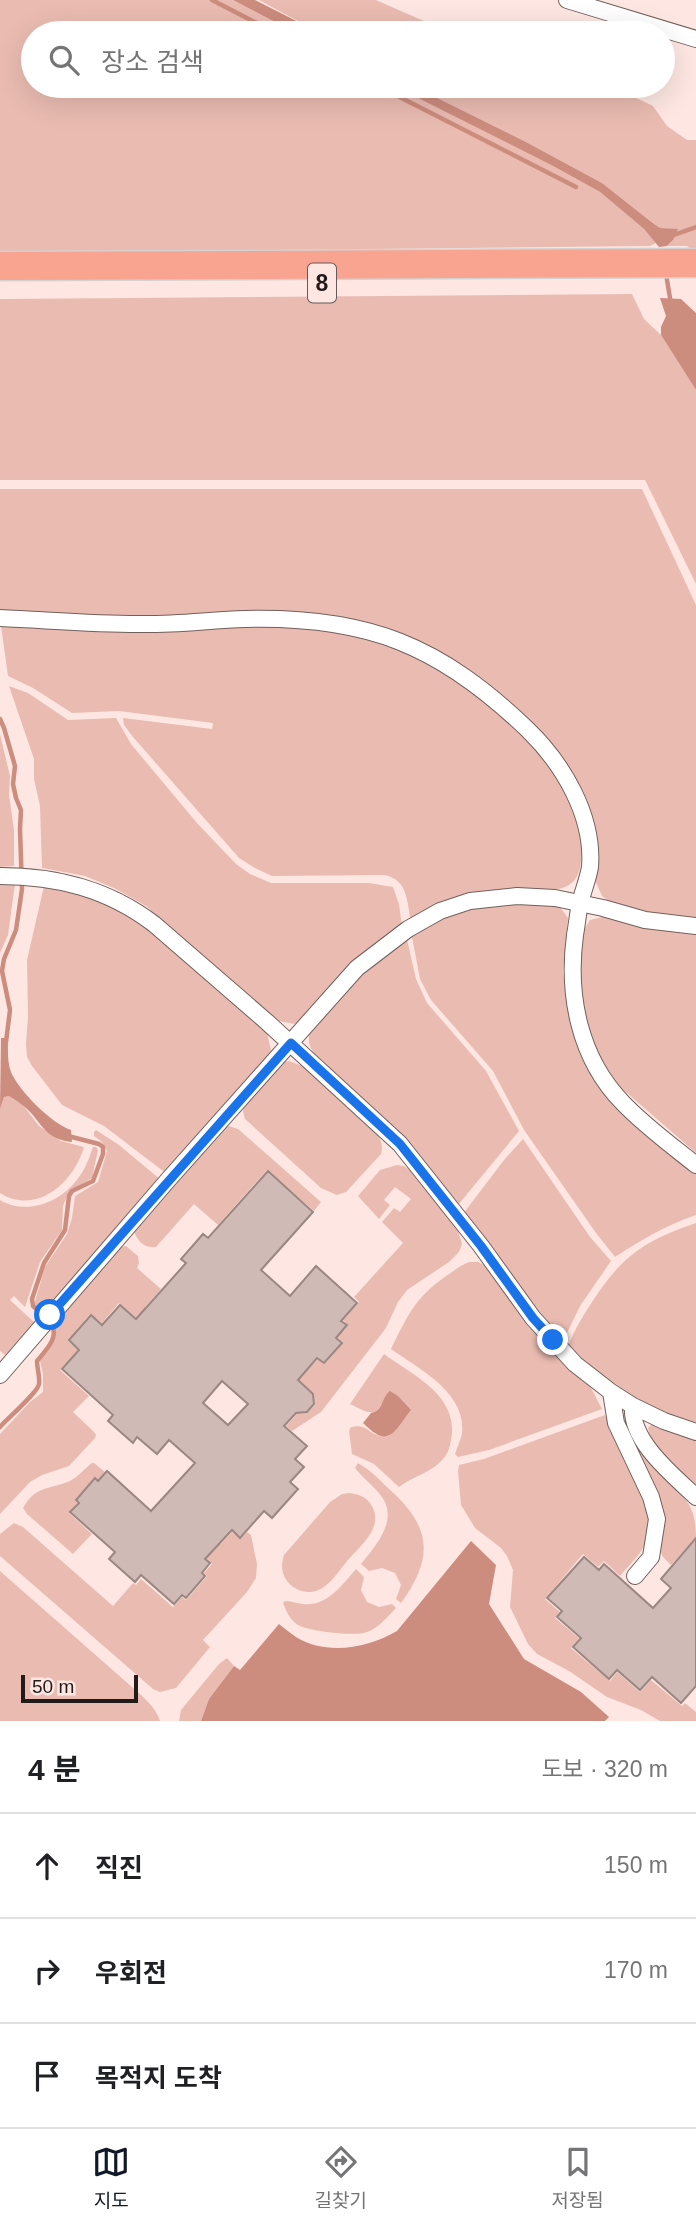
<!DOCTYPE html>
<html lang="ko">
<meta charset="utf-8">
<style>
:root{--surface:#fff;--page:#f6f6f6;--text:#202124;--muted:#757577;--line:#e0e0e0;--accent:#111827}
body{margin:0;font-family:Arial,"Noto Sans KR",sans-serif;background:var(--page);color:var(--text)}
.scale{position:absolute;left:21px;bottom:18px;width:117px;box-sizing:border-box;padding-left:7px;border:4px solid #231b1a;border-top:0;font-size:19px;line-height:24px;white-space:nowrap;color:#231b1a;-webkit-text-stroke:5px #fee7e2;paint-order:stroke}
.stop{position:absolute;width:21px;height:21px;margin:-16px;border:5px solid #1a73e8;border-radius:50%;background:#fff}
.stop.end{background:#1a73e8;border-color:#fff;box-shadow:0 2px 7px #0008}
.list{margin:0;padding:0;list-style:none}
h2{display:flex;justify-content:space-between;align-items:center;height:91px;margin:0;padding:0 28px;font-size:30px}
h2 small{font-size:23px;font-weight:400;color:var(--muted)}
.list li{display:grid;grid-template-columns:46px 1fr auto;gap:21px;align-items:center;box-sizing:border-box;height:105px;padding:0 28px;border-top:2px solid var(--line)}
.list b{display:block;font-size:26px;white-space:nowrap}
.list em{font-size:23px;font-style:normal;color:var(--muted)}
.icon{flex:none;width:38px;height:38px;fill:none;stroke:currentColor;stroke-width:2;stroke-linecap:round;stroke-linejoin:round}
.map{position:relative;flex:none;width:696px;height:1721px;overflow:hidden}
.search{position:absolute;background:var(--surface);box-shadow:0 7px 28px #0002;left:21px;right:21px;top:21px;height:77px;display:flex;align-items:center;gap:18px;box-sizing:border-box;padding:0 24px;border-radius:38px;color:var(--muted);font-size:26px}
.sheet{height:406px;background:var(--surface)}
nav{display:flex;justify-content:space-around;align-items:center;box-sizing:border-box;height:98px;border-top:2px solid var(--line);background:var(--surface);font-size:19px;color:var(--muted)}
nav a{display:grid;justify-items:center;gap:4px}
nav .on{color:var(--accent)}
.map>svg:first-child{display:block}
.green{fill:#eabcb1}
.water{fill:#cc8c7e}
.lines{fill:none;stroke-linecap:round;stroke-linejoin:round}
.stream{stroke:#cc8c7e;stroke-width:4.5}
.building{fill:#d0bab5;stroke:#9b8782;stroke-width:2;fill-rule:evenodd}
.minor-casing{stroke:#725f5b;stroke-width:18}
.motorway-casing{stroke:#d3d1d1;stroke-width:31}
.minor{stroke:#fff;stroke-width:16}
.motorway{stroke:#f9a391;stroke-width:28}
.route{stroke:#1a73e8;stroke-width:9}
.labels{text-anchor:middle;stroke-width:5;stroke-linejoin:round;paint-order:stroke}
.shield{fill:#fee7e2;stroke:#655856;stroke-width:2}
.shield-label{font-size:23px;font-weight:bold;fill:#231b1a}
</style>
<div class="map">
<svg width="696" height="1721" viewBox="0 0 696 1721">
<rect width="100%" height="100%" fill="#fee7e2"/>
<path class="green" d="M 0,0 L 233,0 L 296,33 L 33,33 L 33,86 L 394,86 L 553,166 L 600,192 L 644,229 L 656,243 L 650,246 L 0,253 Z
M 259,0 L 376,0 L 451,33 L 320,33 Z
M 413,86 L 590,86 L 632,96 L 653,106 L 667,126 L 687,140 L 696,140 L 696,250 L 692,250 L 687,246 L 667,246 L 673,240 L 671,229 L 659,228 L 654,224 L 602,183 L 526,142 Z
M 632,294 L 644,319 L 661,335 L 696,390 L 696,584 L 645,480 L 0,480 L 0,299 Z
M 0,489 L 642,489 L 696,605 L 696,920 L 670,919 L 612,903 L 602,896 L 594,878 L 591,817 L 490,687 L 443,654 L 410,639 L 243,614 L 138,616 L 0,612 Z
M 273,625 C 294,626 316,625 336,629 C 367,635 409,651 436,667 C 497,703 590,784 581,862 C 579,881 569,889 550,890 L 411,922 C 407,902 408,880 385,875 L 272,876 L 255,868 L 239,858 L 133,737 L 124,725 L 123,718 L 212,729 L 213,723 L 119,711 L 72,713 L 33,688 L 8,676 L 1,626 L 97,628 Z
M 9,686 L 28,693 L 68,720 L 116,718 L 131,744 L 197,823 L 236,864 L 250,874 L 271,883 L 369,883 L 393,887 L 399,904 L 402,927 L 305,1019 L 294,1024 L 279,1021 L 146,906 L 116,889 L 85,876 L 42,868 L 40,806 L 34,779 L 34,759 Z
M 0,734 L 10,776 L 9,795 L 14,830 L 14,866 L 0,867 Z
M 0,883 L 15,884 L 8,935 L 0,953 Z
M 44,886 C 78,892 112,904 142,923 L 267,1033 L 271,1050 L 268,1060 L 167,1174 L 104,1126 L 62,1105 L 32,1066 L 27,1057 L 26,1044 L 28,1016 L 27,960 Z
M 517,900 L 560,907 L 568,918 L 563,972 L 567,1005 L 580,1044 L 676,1157 L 696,1174 L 696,1215 C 666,1225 641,1240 615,1257 L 596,1233 L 524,1130 L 493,1071 L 431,1000 L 420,979 L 411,932 L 440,914 Z
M 602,917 L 696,933 L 696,1153 L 619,1086 L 599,1056 L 587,1028 L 581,1009 L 579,937 L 590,920 Z
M 406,935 L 416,979 L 427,1003 L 486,1071 L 519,1131 L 458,1205 L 404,1138 L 314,1053 C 308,1045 308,1039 310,1029 L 358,974 Z
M 289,1061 L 305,1067 L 374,1129 C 379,1137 384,1143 381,1154 L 346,1192 L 337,1195 L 321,1188 L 245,1119 L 243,1111 L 245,1102 L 279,1063 Z
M 9,1096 L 23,1105 L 39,1126 L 61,1141 L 84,1147 C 74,1182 37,1216 0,1193 L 0,1109 L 4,1097 Z
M 229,1126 L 238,1129 L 321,1202 L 314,1211 L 267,1170 L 218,1225 L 194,1204 L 156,1247 C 143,1249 136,1239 133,1228 L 218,1131 Z
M 96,1130 L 119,1145 L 161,1180 L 44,1312 L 34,1305 L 45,1267 L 67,1234 L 72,1218 L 75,1196 L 98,1182 L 107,1151 L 101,1141 L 94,1136 L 94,1132 Z
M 523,1139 L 590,1237 L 611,1261 L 580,1306 L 567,1333 L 562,1340 L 463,1214 L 504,1160 Z
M 93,1147 L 96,1147 L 98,1150 L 92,1178 L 70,1191 L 67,1196 L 63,1206 L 62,1230 L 40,1262 L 25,1307 L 14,1296 L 10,1300 L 34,1322 L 5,1355 L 0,1351 L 0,1200 C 27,1216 62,1202 79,1177 C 86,1168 89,1158 93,1147 Z
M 397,1165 L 404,1166 L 411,1171 L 457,1228 L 462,1244 L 459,1252 L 449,1262 L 407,1290 L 398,1302 L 386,1328 L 321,1412 L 292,1431 L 286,1426 L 297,1414 L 307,1413 L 315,1405 L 314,1394 L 305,1386 L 295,1386 L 301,1367 L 306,1371 L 318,1359 L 324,1364 L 343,1343 L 337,1337 L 348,1325 L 343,1320 L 359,1302 L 354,1297 L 403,1243 L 382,1222 L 394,1208 L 400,1212 L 411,1199 L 395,1187 L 384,1200 L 390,1205 L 379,1219 L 358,1196 L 380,1170 Z
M 696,1223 L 696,1424 C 647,1410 606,1379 568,1347 C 574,1330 584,1314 594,1299 C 623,1255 646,1240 696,1223 Z
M 126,1246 L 138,1256 L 139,1263 L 137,1268 L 161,1289 L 145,1307 L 156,1317 L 147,1327 L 119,1303 L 102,1323 L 90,1314 L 68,1340 L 78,1350 L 60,1370 L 89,1396 L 73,1412 L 94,1432 L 96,1435 L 95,1438 L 69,1466 L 42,1475 L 30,1482 L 0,1514 L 0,1434 L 30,1402 L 43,1392 L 43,1374 L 40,1361 C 52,1347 60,1338 54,1320 L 120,1247 Z
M 469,1262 L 478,1262 L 484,1265 L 547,1345 L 568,1367 L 588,1382 L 602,1409 L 489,1450 L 458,1457 L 455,1454 C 457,1447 461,1440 462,1433 C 466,1392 419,1369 391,1349 C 408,1315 414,1299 446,1276 C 454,1271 461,1265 469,1262 Z
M 384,1354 C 411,1374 454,1393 452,1432 C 451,1441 450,1451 444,1458 C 433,1472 413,1476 399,1487 L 374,1464 L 352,1454 L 349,1431 L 351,1427 C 367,1424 366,1431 377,1435 C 381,1437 385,1436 389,1436 L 411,1410 L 382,1407 C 372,1418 361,1409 350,1404 Z
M 605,1415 L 649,1511 C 655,1542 639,1554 620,1576 L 604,1561 L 598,1567 L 583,1554 L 545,1599 L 560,1612 L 555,1618 L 579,1638 L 571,1648 L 610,1681 L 617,1672 L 640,1692 L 651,1680 L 682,1706 L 685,1703 L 696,1712 L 696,1721 L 660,1721 L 641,1710 L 607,1697 L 569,1671 L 537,1654 L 528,1644 L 510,1607 L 513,1570 L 507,1556 L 501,1548 L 475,1528 L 461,1505 L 458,1471 L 459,1465 L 484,1459 Z
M 652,1424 L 696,1440 L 696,1487 C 680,1473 651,1450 648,1428 Z
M 626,1431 L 630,1431 C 637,1444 645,1457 655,1469 C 678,1496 696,1496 696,1538 L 671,1565 L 663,1557 L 660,1551 L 663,1524 Z
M 92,1463 L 94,1463 L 105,1472 L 98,1480 L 95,1477 L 75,1500 L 77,1503 L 69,1513 L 92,1534 L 73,1554 L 27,1514 L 23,1508 C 36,1485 49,1490 70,1481 C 79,1476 84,1469 92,1463 Z
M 358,1463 C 370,1470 379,1479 388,1488 C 431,1526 435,1556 401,1603 L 396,1599 L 401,1585 L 395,1573 L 382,1568 L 369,1571 L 361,1564 C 378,1543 401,1517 378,1492 C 370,1483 362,1477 355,1468 Z
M 349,1493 C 359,1494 367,1497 372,1506 C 384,1528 360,1546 347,1561 C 339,1571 329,1587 316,1591 C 305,1594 294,1590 287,1581 C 281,1573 281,1564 284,1555 L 330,1502 L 342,1494 Z
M 14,1523 L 23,1527 L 113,1606 L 133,1583 L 136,1585 L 141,1579 L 173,1607 L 182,1597 L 186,1600 L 207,1576 L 204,1573 L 212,1564 L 199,1552 L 213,1537 L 221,1544 L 232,1532 L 240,1539 L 247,1532 L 251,1535 L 257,1564 L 256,1578 L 247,1592 L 203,1640 L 210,1647 L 176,1688 L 160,1692 L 153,1689 L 0,1556 L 0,1534 Z
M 356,1569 L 364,1577 L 361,1590 L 367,1602 L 379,1607 L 392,1604 L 396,1608 C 388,1616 379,1628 367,1632 C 356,1637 308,1631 298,1625 C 290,1620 286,1611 283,1603 L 285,1601 C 291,1601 296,1603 302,1604 C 327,1607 341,1586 356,1569 Z
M 0,1571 L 132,1687 C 143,1697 156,1707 160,1721 L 0,1721 Z
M 227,1658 L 234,1666 L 209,1699 L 201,1721 L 179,1721 L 181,1710 L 219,1664 Z"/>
<path class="water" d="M 233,0 L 255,0 L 320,33 L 296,33 Z
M 394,86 L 413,86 L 526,142 L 602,183 L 654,224 L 660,228 L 678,229 L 673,240 L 667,246 L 659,247 L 644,229 L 600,192 L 553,166 Z
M 660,298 L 681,299 L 696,313 L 696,390 L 661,335 L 661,327 L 666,316 Z
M 1,1038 L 8,1038 C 8,1048 7,1062 11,1072 C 19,1091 51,1123 71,1130 L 72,1142 C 49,1139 46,1131 32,1114 C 25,1106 17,1101 9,1096 L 4,1097 L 0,1109 Z
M 390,1391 L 398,1396 L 411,1410 C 393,1433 389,1449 363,1423 L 371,1413 C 385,1410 380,1399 390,1391 Z
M 471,1541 L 496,1565 L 489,1604 L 524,1659 L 581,1692 L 609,1717 L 605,1721 L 201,1721 L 209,1699 L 234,1666 L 240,1670 L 279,1624 C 284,1628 290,1633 296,1637 C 327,1656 368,1648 397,1631 Z"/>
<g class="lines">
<path class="stream" d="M 212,0 L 276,33
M 378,86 L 576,187
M 671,236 L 696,227
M 666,274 L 671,304
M 0,719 L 4,728 L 15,766 L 13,784 L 16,798 L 21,810 L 20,829 L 22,889 L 16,930 L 4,959 L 2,971 L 10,1010 L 6,1042
M 44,1316 L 33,1306 L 32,1299 L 44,1263 L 65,1230 L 69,1196 L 72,1191 L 93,1181 L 103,1154 L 103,1147 L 99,1144 L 68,1136
M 0,1427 C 7,1419 39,1391 39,1384 C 40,1376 37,1369 37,1361 C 46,1350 61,1336 50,1323"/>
</g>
<path class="building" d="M 268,1171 L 313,1212 L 261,1270 L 290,1296 L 316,1266 L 357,1303 L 341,1321 L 347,1325 L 336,1338 L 342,1343 L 324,1363 L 317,1358 L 298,1380 L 313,1394 L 314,1404 L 307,1412 L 296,1413 L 284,1426 L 307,1446 L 295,1459 L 304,1467 L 290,1482 L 298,1489 L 272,1518 L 264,1511 L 240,1538 L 232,1530 L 205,1559 L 210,1563 L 202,1573 L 205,1576 L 186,1598 L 182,1595 L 174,1604 L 141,1575 L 135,1582 L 109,1559 L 115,1552 L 70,1512 L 79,1503 L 76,1500 L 95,1478 L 98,1481 L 107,1471 L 151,1511 L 195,1463 L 169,1440 L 157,1454 L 137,1437 L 133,1443 L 108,1421 L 113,1415 L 62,1369 L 79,1350 L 69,1340 L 91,1315 L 102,1325 L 120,1305 L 136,1319 L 186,1263 L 181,1259 L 203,1234 L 208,1238 ZM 222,1381 L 248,1404 L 228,1425 L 203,1403 Z
M 696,1538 L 696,1686 L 681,1703 L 652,1677 L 640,1690 L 617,1670 L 609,1679 L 573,1647 L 581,1638 L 557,1617 L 562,1611 L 547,1598 L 584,1557 L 599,1570 L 604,1564 L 653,1608 L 671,1588 L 661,1579 Z"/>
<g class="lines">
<defs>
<path id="minor" d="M 567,0 L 696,39
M 0,618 C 46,620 92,624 138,624 C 174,625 210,620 245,619 C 367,616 440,645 528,730 C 563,764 594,816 590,867 C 588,879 583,891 580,903 C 578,913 577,924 575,935 C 567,995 579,1058 623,1103 C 645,1126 671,1145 696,1165
M 0,876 C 57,876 108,889 154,924 L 267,1022 L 400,1144 L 481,1246 L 533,1318 L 575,1364 L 611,1392 L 633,1406 L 664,1421 L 696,1432
M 0,1375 L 168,1180 L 357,968 L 408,929 L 440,911 L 470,901 L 517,896 L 555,898 L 603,908 L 645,920 L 696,926
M 611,1392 L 616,1423 L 651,1497 L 657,1519 L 651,1557 L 635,1576
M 633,1406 C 630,1441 673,1475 696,1497"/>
<path id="motorway" d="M 0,266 L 696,263"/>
</defs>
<use href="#minor" class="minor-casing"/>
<use href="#motorway" class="motorway-casing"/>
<use href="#minor" class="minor"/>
<use href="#motorway" class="motorway"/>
</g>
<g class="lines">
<path class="route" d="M 50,1315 L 291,1043 L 400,1144 L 481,1246 L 533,1318 L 553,1340"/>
</g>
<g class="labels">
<rect class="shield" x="308" y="263.5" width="28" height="39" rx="5"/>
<g class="shield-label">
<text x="322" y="291">8</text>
</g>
</g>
</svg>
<div class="scale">50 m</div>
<div class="stop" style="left:50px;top:1315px"></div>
<div class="stop end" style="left:553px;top:1340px"></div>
<div class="search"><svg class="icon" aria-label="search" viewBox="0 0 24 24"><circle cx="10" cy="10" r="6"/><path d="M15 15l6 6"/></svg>장소 검색</div>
</div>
<section class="sheet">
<h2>4 분<small>도보 · 320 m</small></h2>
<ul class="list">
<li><svg class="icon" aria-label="ahead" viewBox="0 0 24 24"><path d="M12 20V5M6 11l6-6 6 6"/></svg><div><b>직진</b></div><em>150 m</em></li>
<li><svg class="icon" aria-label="right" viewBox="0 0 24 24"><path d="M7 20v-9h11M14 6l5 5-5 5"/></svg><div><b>우회전</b></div><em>170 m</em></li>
<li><svg class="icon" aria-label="arrive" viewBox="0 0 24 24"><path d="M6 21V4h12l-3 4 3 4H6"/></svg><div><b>목적지 도착</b></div></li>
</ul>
</section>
<nav>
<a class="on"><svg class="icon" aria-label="map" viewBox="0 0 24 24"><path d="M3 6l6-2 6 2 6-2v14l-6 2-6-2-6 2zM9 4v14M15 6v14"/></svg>지도</a>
<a><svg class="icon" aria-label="directions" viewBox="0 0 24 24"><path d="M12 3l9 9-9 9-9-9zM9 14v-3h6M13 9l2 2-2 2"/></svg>길찾기</a>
<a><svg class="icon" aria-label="saved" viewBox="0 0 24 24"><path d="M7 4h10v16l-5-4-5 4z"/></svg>저장됨</a>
</nav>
